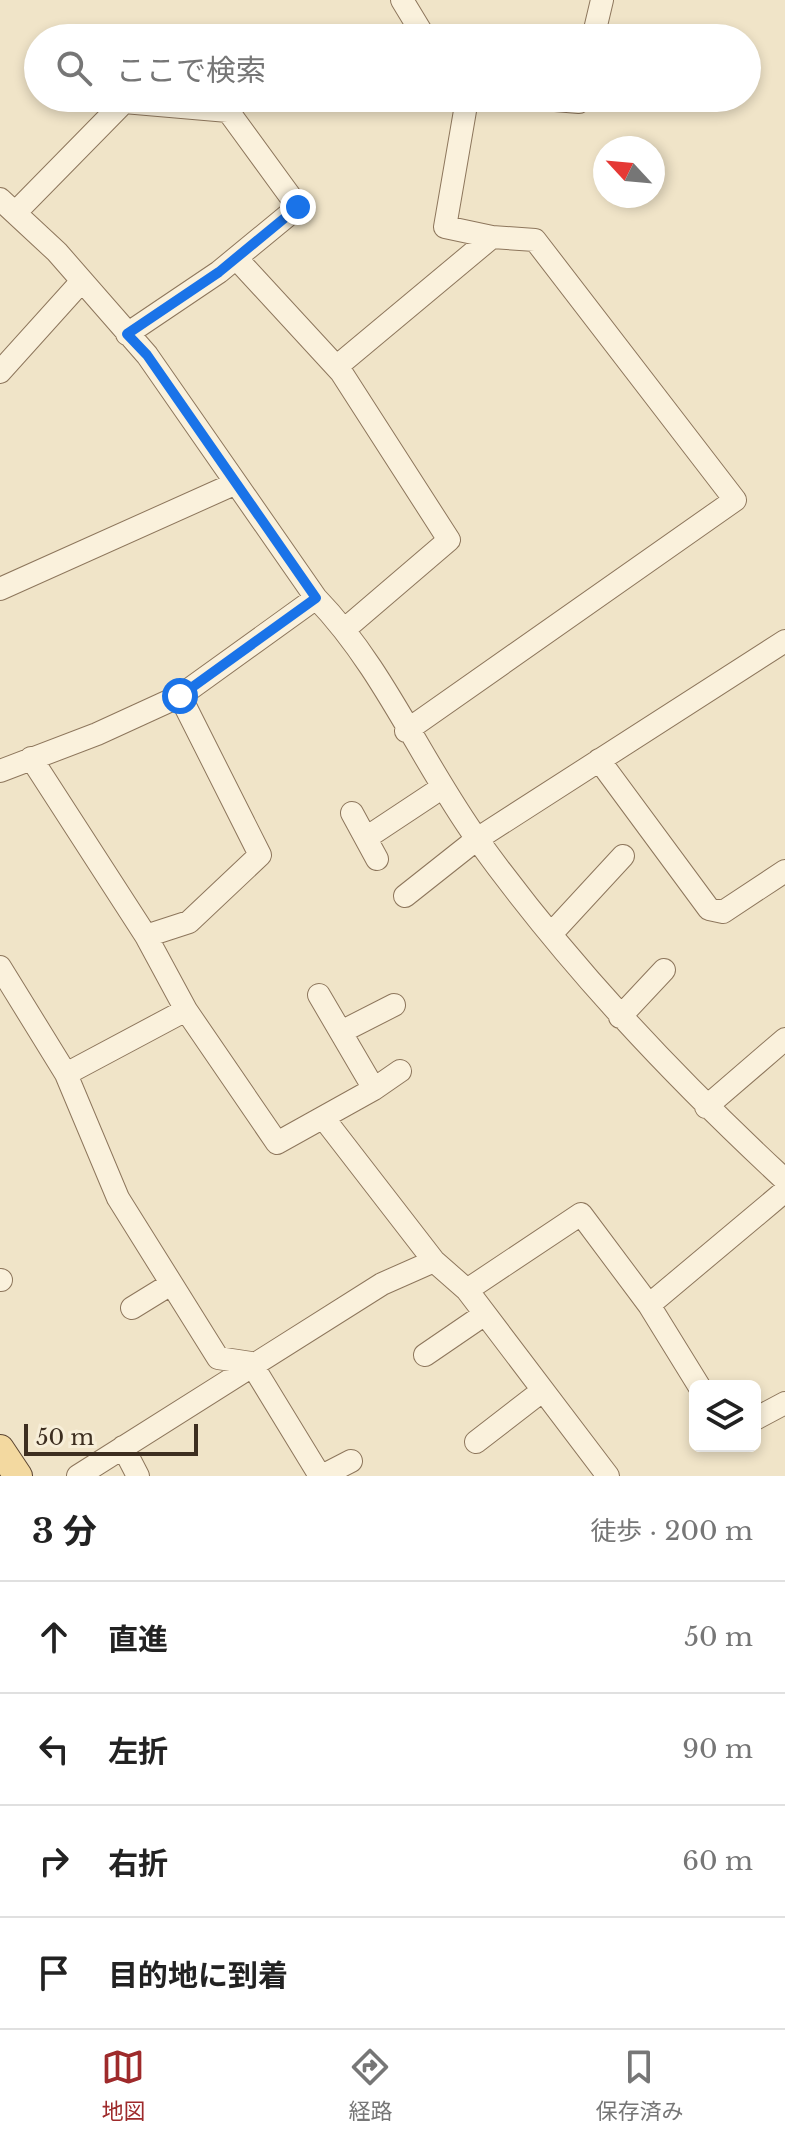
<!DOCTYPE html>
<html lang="ja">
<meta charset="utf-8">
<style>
:root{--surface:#fff;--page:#f6f6f6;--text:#222;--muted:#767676;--line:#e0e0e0;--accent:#9e2a2b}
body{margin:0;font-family:"Libre Baskerville","Noto Sans JP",serif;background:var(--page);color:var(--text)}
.controls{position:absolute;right:24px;bottom:24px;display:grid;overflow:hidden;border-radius:12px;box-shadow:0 4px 12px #0003}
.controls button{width:72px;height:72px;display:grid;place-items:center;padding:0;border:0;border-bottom:2px solid var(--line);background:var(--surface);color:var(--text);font:40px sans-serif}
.compass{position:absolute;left:593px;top:136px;width:72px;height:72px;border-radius:50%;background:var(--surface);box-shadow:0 4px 12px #0003;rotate:296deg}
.scale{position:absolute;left:24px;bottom:20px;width:174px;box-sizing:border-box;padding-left:8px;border:4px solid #3d2e20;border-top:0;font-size:22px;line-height:28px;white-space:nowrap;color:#3d2e20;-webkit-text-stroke:6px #f7eed8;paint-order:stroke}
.stop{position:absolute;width:24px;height:24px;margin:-18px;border:6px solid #1a73e8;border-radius:50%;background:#fff}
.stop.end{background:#1a73e8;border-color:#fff;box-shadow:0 2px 8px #0008}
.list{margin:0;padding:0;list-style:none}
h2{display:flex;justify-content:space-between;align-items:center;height:104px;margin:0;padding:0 32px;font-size:34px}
h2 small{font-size:26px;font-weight:400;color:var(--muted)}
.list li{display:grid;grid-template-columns:52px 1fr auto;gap:24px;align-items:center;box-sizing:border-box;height:112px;padding:0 32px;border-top:2px solid var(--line)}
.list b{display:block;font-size:30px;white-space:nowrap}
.list em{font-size:26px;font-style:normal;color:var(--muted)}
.icon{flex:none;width:44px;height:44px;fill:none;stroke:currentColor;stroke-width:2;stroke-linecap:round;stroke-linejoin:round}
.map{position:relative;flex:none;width:785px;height:1476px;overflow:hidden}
.search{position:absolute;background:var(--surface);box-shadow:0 4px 12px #0003;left:24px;right:24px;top:24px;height:88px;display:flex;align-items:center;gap:20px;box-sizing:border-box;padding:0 28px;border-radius:44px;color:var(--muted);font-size:30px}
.sheet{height:552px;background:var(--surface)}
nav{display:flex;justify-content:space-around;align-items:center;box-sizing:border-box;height:112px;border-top:2px solid var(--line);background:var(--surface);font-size:22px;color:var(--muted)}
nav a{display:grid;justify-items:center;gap:4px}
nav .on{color:var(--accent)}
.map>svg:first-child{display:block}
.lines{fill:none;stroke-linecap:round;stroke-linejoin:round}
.minor-casing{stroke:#8d765c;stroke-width:24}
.major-casing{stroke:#5b4430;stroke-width:30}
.minor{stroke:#faf1dc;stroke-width:22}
.major{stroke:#f3d9a0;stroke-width:28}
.route{stroke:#1a73e8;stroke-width:10}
</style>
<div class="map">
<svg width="785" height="1476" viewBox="0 0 785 1476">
<rect width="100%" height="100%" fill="#f0e4c8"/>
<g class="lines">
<defs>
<path id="minor" d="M 402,0 L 425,38
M 593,38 L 602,0
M 531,98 L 579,102 L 580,98
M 0,199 L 57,252 L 147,355 L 316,598 C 383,667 421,761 477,839 C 568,965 672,1075 785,1180
M 16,212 L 124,102 L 228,111 L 298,207 L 219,272 L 127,334
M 236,258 L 341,372
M 0,372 L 81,282
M 0,589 L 234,484
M 345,629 L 449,540 L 341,372 L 341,363 L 492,237
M 406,731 L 735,500 L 535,240 L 492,237 L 445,227 L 466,105 L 462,98
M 31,758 L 146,936 L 186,1010 L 277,1143 L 374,1089
M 599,760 L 709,909 L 723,912 L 785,871
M 0,771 L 97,734 L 180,696 L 316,598
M 352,813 L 377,859
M 366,838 L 443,787
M 405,896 L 477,839 L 785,641
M 551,934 L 623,856
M 146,936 L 189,922 L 260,855 L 180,696
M 0,967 L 66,1074 L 118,1198 L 218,1358 L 251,1363 L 320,1476
M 319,995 L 374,1089 L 400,1071
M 620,1017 L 664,970
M 341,1032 L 394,1005
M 66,1074 L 186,1010
M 706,1107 L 785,1039
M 325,1120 L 434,1261 L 467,1290 L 608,1476
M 0,1280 L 1,1280
M 467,1290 L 581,1214 L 649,1305 L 699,1386
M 649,1305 L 785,1191
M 132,1308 L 171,1284
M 425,1355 L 485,1314
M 755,1419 L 785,1403
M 476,1442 L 542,1391
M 123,1447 L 138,1476
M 78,1476 L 382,1284 L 434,1261
M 322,1476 L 351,1461"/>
<path id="major" d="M 0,1449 L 18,1476"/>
</defs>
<use href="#minor" class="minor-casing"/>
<use href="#major" class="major-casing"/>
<use href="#minor" class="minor"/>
<use href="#major" class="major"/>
</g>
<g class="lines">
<path class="route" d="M 180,696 L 316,598 L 147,355 L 127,334 L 219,272 L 298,207"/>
</g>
</svg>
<div class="controls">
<button><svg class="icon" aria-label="layers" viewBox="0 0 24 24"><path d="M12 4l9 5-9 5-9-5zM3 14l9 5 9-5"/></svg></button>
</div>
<svg class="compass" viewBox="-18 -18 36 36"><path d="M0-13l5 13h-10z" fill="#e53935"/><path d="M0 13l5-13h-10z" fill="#767676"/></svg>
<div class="scale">50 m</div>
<div class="stop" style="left:180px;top:696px"></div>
<div class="stop end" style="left:298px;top:207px"></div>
<div class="search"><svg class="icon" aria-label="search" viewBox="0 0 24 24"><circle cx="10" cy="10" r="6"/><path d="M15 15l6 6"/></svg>ここで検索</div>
</div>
<section class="sheet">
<h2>3 分<small>徒歩 · 200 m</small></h2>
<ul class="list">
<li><svg class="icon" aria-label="ahead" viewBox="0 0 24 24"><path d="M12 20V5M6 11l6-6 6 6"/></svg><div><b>直進</b></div><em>50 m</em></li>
<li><svg class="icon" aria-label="left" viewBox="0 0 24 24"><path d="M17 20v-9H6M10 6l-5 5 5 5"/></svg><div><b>左折</b></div><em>90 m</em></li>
<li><svg class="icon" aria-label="right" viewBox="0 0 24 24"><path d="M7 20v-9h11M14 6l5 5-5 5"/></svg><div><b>右折</b></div><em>60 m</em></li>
<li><svg class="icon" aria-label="arrive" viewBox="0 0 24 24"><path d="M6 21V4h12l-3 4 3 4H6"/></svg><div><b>目的地に到着</b></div></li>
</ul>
</section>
<nav>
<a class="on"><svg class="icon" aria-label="map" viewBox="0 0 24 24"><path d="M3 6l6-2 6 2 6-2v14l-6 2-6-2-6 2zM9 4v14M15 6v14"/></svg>地図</a>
<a><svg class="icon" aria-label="directions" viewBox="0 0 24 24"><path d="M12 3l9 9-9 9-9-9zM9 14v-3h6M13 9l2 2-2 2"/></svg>経路</a>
<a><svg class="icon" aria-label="saved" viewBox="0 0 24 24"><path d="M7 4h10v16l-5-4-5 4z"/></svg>保存済み</a>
</nav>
